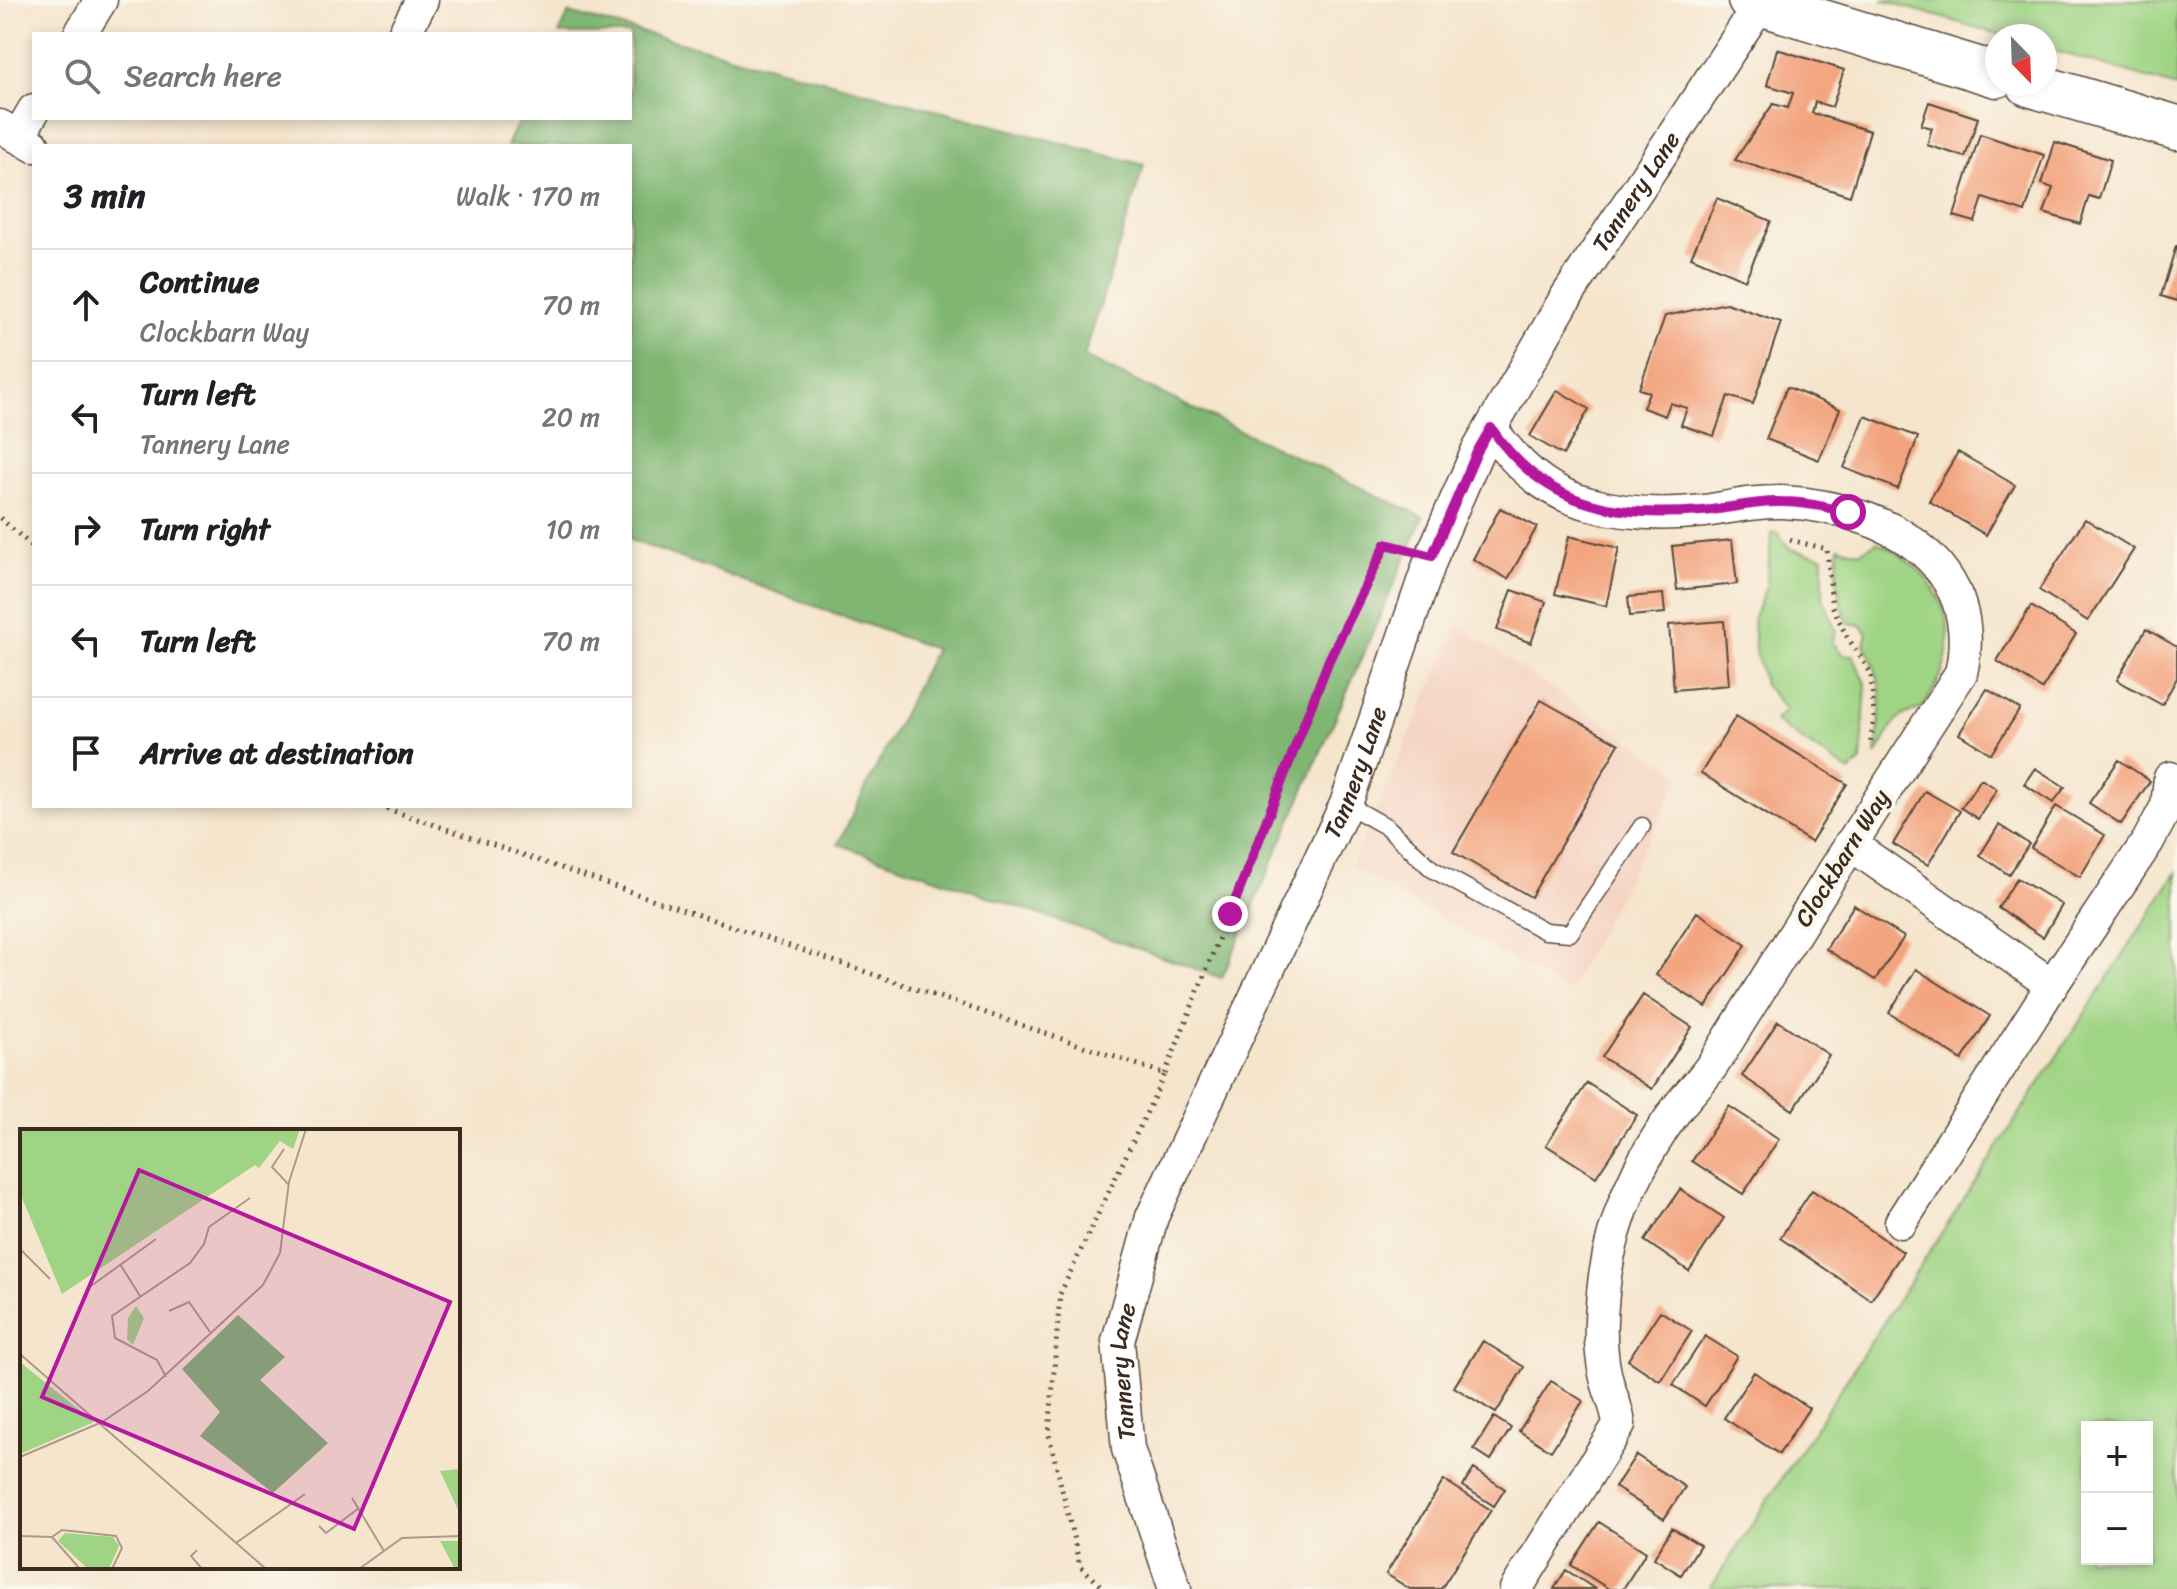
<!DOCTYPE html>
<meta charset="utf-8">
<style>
:root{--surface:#fff;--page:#f2f2f2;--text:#202124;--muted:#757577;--line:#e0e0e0}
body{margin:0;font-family:Sriracha,sans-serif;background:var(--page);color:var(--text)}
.controls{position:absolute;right:24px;bottom:24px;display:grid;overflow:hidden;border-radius:0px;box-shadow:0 4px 12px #0003}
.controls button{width:72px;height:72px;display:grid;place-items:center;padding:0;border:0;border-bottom:2px solid var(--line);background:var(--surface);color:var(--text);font:40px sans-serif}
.compass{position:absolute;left:1985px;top:24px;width:72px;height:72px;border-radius:50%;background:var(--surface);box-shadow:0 4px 12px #0003;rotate:157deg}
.stop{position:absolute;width:24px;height:24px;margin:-18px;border:6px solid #b5179e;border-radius:50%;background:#fff}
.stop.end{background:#b5179e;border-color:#fff;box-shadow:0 2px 8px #0008}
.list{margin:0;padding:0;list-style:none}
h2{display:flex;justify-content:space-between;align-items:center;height:104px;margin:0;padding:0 32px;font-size:34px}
h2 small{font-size:26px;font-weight:400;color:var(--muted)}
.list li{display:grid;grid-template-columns:52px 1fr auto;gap:24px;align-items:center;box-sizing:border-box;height:112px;padding:0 32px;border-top:2px solid var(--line)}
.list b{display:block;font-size:30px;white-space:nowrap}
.list p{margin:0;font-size:26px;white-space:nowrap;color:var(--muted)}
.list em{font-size:26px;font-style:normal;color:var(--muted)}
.icon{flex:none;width:44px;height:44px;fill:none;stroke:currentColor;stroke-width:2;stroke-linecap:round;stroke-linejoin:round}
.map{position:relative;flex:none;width:2177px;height:1589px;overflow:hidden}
.search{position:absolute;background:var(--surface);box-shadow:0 4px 12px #0003;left:32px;top:32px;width:600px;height:88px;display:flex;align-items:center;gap:20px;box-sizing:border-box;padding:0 28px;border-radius:0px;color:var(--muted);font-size:30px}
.panel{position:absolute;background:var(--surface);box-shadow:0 4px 12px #0003;left:32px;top:144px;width:600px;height:664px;border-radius:0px}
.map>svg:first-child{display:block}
.built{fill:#f5d3c1}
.green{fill:#9fd484;stroke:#6d7f51;stroke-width:2;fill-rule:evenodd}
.forest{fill:#7fb672;stroke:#5d7048;stroke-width:2}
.building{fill:#f3a580}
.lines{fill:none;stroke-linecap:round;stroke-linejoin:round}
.service-casing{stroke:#574638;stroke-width:19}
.minor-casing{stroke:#574638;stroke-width:35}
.primary-casing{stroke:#574638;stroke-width:47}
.path{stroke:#574638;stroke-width:5;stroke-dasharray:2 6;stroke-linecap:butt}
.service{stroke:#fff;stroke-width:16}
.minor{stroke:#fff;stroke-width:32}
.primary{stroke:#fff;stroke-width:44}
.route{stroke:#b5179e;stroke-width:10}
.labels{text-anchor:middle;stroke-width:8;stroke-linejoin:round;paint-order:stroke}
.street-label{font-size:24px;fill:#3b2a1e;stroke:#fbf7ec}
.inset-road{fill:none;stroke:#ab9a87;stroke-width:2}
.view{fill:#b5179e;fill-opacity:0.15;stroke:#b5179e;stroke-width:4}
.inset-edge{fill:none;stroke:#3b2a1e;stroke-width:4}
</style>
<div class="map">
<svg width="2177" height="1589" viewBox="0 0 2177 1589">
<rect width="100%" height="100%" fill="#fbf7ec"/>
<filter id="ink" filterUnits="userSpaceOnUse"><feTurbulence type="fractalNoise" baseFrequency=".0125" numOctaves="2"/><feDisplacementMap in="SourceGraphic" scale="16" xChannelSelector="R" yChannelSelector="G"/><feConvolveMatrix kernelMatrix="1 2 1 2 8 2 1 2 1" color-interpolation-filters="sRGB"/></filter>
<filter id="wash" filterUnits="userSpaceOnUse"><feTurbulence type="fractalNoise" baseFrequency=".006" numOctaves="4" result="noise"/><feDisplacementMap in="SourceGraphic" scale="32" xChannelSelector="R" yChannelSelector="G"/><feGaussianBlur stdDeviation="1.8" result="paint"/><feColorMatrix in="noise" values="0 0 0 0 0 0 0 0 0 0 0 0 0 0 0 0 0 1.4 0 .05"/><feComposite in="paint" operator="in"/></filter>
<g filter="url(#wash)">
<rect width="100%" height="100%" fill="#f5e5cd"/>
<path class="built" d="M 1458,626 L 1682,775 L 1568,992 L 1351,866 Z"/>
<path class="green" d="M 1882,0 L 2177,0 L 2177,87 L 2045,48 L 2045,36 L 2005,36 Z
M 1777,532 L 1790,549 L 1823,557 L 1823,598 L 1836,631 L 1832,642 L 1843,655 L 1853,655 L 1866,684 L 1861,761 L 1850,772 L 1774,721 L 1786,710 L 1764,684 L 1755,648 L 1753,620 L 1766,587 L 1772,533 Z
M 1877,542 C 1947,576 1970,638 1925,704 C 1919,712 1911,710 1904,715 C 1892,722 1883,744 1876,755 C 1880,714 1888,683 1864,645 L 1867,633 L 1861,625 L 1848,623 C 1837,596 1835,575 1839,547 L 1860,552 Z
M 2177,872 L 2177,1589 L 1710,1589 ZM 2147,1427 L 2147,1559 L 2087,1559 L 2087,1427 Z"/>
<path class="forest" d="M 569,13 L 1144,165 L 1084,357 L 1423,517 L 1222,978 L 838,844 L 935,649 L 630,540 L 630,146 L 507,146 L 520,118 L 630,118 L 630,34 L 559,34 Z"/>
<g id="blocks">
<path class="building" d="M 1777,49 L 1844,70 L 1832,107 L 1815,102 L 1812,113 L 1870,131 L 1850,196 L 1735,160 L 1773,104 L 1788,108 L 1793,93 L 1767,85 Z
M 1929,102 L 1978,118 L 1965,157 L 1927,145 L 1932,128 L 1921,125 Z
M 1980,134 L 2044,155 L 2025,212 L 1983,198 L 1975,222 L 1954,216 Z
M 2055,142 L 2111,160 L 2099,199 L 2089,196 L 2080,224 L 2044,213 L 2053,188 L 2042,184 Z
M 1717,198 L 1771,221 L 1745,280 L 1691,257 Z
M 2176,246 L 2177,246 L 2177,301 L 2161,296 Z
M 1726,303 L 1781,322 L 1753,404 L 1728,396 L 1714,436 L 1681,425 L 1687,408 L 1670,403 L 1665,416 L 1643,408 L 1649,392 L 1639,389 L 1665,316 Z
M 1787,387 L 1840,409 L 1819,460 L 1766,439 Z
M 1557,390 L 1589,409 L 1563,455 L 1530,436 Z
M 1865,416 L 1918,437 L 1898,489 L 1844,468 Z
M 1958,452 L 2015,485 L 1986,535 L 1929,501 Z
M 1500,508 L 1537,527 L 1508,579 L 1473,559 Z
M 2085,519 L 2134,549 L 2088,621 L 2039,590 Z
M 1569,536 L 1619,548 L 1606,606 L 1555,594 Z
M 1732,540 L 1737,584 L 1677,590 L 1672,546 Z
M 1512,590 L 1546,602 L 1531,643 L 1497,630 Z
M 1663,594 L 1665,613 L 1630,616 L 1628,597 Z
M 2031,606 L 2076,634 L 2042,689 L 1997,661 Z
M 1724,621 L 1729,685 L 1674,690 L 1669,625 Z
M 2146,629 L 2177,647 L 2177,678 L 2162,705 L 2117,680 Z
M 1987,689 L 2020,709 L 1991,754 L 1959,734 Z
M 1541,700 L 1619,744 L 1531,897 L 1453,852 Z
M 1736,716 L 1847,784 L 1811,842 L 1701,773 Z
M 2119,760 L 2150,781 L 2121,824 L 2089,803 Z
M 2035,768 L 2065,787 L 2053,803 L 2024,784 Z
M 1981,779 L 1997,789 L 1978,819 L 1961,808 Z
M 1925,791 L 1960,811 L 1928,865 L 1893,844 Z
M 2056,806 L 2105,835 L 2080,877 L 2031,848 Z
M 1999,825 L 2029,844 L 2009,875 L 1980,855 Z
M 2017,878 L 2062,905 L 2043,937 L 1998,908 Z
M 1854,905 L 1904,937 L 1875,980 L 1826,949 Z
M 1697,912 L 1746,945 L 1706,1007 L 1656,975 Z
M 1916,969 L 1990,1016 L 1962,1060 L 1889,1013 Z
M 1643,995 L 1692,1027 L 1652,1089 L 1602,1057 Z
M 1778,1021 L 1829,1055 L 1793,1110 L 1742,1076 Z
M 1587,1083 L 1637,1115 L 1596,1177 L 1546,1145 Z
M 1729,1106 L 1779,1139 L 1743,1194 L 1692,1161 Z
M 1680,1189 L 1724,1218 L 1689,1271 L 1645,1241 Z
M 1812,1190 L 1903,1252 L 1871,1300 L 1780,1238 Z
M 1660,1311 L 1692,1331 L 1660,1381 L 1628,1360 Z
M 1705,1336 L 1737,1356 L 1705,1406 L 1673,1385 Z
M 1483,1341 L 1524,1367 L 1496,1413 L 1454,1387 Z
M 1754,1372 L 1809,1408 L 1779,1454 L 1724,1418 Z
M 1551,1381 L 1583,1401 L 1551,1451 L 1519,1431 Z
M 1494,1417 L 1511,1428 L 1491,1460 L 1474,1449 Z
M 1636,1455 L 1685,1487 L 1664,1519 L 1615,1487 Z
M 1474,1469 L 1505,1489 L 1494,1506 L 1463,1486 Z
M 1444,1480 L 1491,1510 L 1441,1589 L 1410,1589 L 1386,1574 Z
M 1599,1522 L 1646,1552 L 1623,1589 L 1609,1589 L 1571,1565 Z
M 1672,1528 L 1700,1545 L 1681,1575 L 1654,1558 Z
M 1566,1570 L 1595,1589 L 1554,1589 Z"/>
</g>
</g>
<g filter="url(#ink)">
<use href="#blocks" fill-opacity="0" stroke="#574638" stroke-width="2"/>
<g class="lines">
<defs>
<path id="service" d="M 1346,804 L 1387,827 L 1432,869 L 1545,931 L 1570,933 L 1642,826"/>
<g id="minor">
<path d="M 80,34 L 101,0"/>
<path d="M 404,34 L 422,0"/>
<path d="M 0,126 L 34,146"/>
<path d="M 18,137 L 34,110"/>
<path d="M 1491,428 C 1515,464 1546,493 1590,504 C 1625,514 1668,515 1705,511 C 1731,507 1756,501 1783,502 C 1812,503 1840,509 1867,519 C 1894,529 1918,543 1937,565 C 1964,597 1970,633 1961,673 C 1878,800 1797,929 1717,1058 C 1706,1077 1689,1092 1676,1110 C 1640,1159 1614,1216 1605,1276 C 1601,1308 1598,1341 1605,1373 C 1608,1391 1618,1407 1619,1425 L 1516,1589"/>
<path d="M 1850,844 L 2052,985"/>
<path d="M 1901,1222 L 2052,985 L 2148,841 L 2167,806 L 2170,778"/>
<path id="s1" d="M 1175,1589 L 1128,1449 L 1118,1341 L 1152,1217 L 1346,804 L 1432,556 L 1477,452 L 1565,299 L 1763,0"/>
</g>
<path id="primary" d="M 1750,0 L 1997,75
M 2029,84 L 2177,128"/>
</defs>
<use href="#service" class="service-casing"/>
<use href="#minor" class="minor-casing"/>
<use href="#primary" class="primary-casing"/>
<path class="path" d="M 0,518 L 34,548
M 1790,540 L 1827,549 L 1832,605 L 1846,635 L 1871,673 L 1874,717 L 1870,746
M 379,806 L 1165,1074 L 1060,1294 L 1049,1435 L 1080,1566 L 1105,1589
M 1165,1074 L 1329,660 L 1386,544 L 1399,547"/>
<use href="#service" class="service"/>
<use href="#minor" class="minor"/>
<use href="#primary" class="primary"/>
</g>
</g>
<g class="lines" filter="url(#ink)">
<path class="route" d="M 1230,914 L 1329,660 L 1386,544 L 1432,556 L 1477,452 L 1491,428 C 1544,506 1612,518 1702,511 C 1728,509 1754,501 1781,502 C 1804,502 1826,507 1848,512"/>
</g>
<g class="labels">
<g class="street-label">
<text dy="8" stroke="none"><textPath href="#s1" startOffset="1522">Tannery Lane</textPath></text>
<text dy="8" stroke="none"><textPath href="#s1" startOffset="874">Tannery Lane</textPath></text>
<text transform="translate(1842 858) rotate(-58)" y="8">Clockbarn Way</text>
<text dy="8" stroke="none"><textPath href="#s1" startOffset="226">Tannery Lane</textPath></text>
</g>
</g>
<g transform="translate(20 1129)">
<rect width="440" height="440" fill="#f5e5cd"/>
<path d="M 0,0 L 280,0 L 273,20 L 260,12 L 239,39 L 235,36 L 42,165 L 0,64 ZM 116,177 L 124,189 L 113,216 L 107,210 L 108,189 ZM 0,233 L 74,293 L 0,325 ZM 440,340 L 440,385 L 420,342 ZM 45,404 L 93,408 L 99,417 L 89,440 L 68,440 L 38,412 ZM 420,412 L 440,412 L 440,440 L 435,440 Z" fill="#9fd484"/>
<path d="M 218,186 L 265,228 L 240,251 L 308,314 L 253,364 L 180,307 L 200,283 L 162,240 Z" fill="#7fb672"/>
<path class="inset-road" d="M 264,20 L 252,38 L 269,56M 0,120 L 30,150M 100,135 L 120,167M 71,157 L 136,110M 149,182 L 169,173 L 190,203M 0,225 L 246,440M 146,248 L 137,231 L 95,209 L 92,187 L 170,134 L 184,115 L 189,98 L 230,69M 0,328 L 82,293 L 128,262 L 243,156 L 260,124 L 269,53 L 286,0M 332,369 L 364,422M 299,397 L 306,404 L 339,379M 0,407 L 32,408 L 60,440M 32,408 L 42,401 L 96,407 L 102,419 L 92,440M 216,414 L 285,365M 177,421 L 171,427 L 182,440M 339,440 L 382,409 L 440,407"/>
<path class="view" d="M 119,41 L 430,173 L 334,400 L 22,268 Z"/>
<rect width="440" height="440" class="inset-edge"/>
</g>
</svg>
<div class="controls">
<button>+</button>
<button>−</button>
</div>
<svg class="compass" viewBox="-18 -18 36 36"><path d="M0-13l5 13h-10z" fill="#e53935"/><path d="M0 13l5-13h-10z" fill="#757577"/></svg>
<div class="stop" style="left:1848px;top:512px"></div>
<div class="stop end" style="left:1230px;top:914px"></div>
<div class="search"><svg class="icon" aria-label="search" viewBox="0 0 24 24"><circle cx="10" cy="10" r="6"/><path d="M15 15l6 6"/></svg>Search here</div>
<section class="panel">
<h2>3 min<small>Walk · 170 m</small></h2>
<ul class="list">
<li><svg class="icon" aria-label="ahead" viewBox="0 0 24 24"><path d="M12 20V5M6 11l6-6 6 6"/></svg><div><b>Continue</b><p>Clockbarn Way</p></div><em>70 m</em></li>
<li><svg class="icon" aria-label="left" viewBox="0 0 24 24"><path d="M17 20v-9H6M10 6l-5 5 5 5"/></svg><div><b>Turn left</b><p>Tannery Lane</p></div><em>20 m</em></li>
<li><svg class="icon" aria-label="right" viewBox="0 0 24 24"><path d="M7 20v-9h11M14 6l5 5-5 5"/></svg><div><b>Turn right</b></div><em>10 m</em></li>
<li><svg class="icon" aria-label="left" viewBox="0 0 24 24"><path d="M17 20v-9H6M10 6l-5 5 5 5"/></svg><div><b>Turn left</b></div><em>70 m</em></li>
<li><svg class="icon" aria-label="arrive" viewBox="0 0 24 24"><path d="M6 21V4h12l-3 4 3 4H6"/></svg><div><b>Arrive at destination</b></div></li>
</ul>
</section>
</div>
